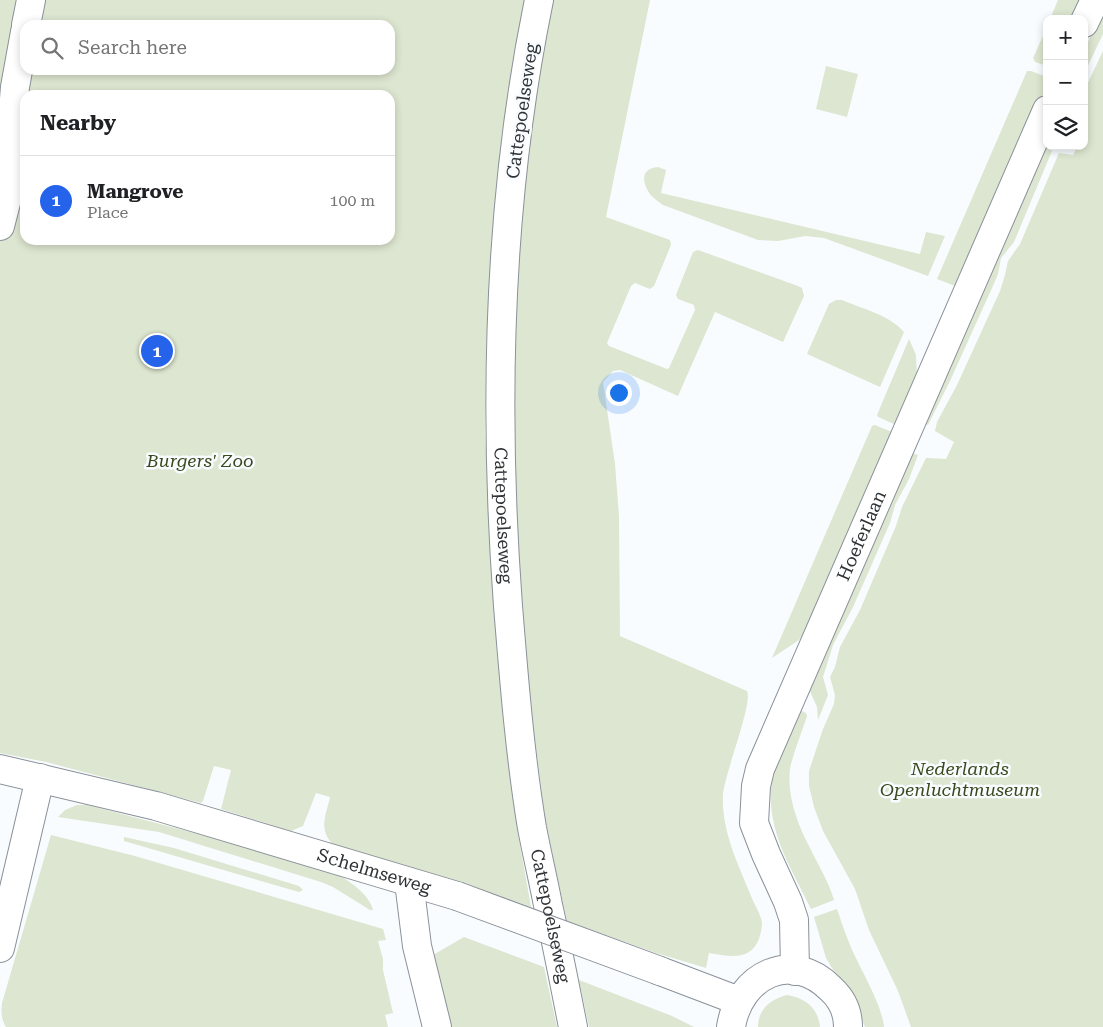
<!DOCTYPE html>
<meta charset="utf-8">
<style>
:root{--surface:#fff;--page:#f6f6f6;--text:#202124;--muted:#757577;--line:#e0e0e0;--accent:#2563eb}
body{margin:0;font-family:"Roboto Serif",serif;background:var(--page);color:var(--text)}
.controls{position:absolute;right:15px;top:15px;display:grid;overflow:hidden;border-radius:10px;box-shadow:0 2px 8px #0003}
.controls button{width:45px;height:45px;display:grid;place-items:center;padding:0;border:0;border-bottom:1px solid var(--line);background:var(--surface);color:var(--text);font:25px sans-serif}
.you{position:absolute;left:618px;top:392px;width:18px;height:18px;margin:-12px;border:4px solid #fff;border-radius:50%;background:#1a73e8;box-shadow:0 0 0 8px #1a73e833}
.badge{display:grid;place-items:center;width:32px;height:32px;border-radius:50%;background:var(--accent);color:#fff;font-size:16px;font-weight:700}
.pin{position:absolute;translate:-50% -50%;border:2px solid #fff;box-shadow:0 1px 5px #0006}
.list{margin:0;padding:0;list-style:none}
h2{display:flex;justify-content:space-between;align-items:center;height:65px;margin:0;padding:0 20px;font-size:21px}
h2 small{font-size:16px;font-weight:400;color:var(--muted)}
.list li{display:grid;grid-template-columns:32px 1fr auto;gap:15px;align-items:center;box-sizing:border-box;height:90px;padding:0 20px;border-top:1px solid var(--line)}
.list b{display:block;font-size:19px;white-space:nowrap}
.list p{margin:0;font-size:16px;white-space:nowrap;color:var(--muted)}
.list em{font-size:16px;font-style:normal;color:var(--muted)}
.icon{flex:none;width:28px;height:28px;fill:none;stroke:currentColor;stroke-width:2;stroke-linecap:round;stroke-linejoin:round}
.map{position:relative;flex:none;width:1103px;height:1027px;overflow:hidden}
.search{position:absolute;background:var(--surface);box-shadow:0 2px 8px #0003;left:20px;top:20px;width:375px;height:55px;display:flex;align-items:center;gap:12px;box-sizing:border-box;padding:0 18px;border-radius:15px;color:var(--muted);font-size:19px}
.panel{position:absolute;background:var(--surface);box-shadow:0 2px 8px #0003;left:20px;top:90px;width:375px;height:155px;border-radius:15px}
.map>svg:first-child{display:block}
.green{fill:#dde6d0;fill-rule:evenodd}
.lines{fill:none;stroke-linecap:round;stroke-linejoin:round}
.minor-casing{stroke:#8a9199;stroke-width:30}
.major-casing{stroke:#8a9199;stroke-width:30}
.minor{stroke:#fff;stroke-width:28}
.major{stroke:#fff;stroke-width:28}
.major-bridge-casing{stroke:#8a9199;stroke-width:30;stroke-linecap:butt}
.major-bridge{stroke:#fff;stroke-width:28}
.labels{text-anchor:middle;stroke-width:5;stroke-linejoin:round;paint-order:stroke}
.street-label{font-size:18px;fill:#303336;stroke:#f8fcff}
.park-label{font-size:18px;font-style:italic;fill:#3a491c;stroke:#f8fcff}
</style>
<div class="map">
<svg width="1103" height="1027" viewBox="0 0 1103 1027">
<rect width="100%" height="100%" fill="#f8fcff"/>
<path class="green" d="M 0,0 L 525,0 L 516,45 L 501,157 L 491,253 L 486,352 L 485,432 L 497,653 L 517,828 L 531,907 L 452,879 L 333,845 C 318,828 326,816 330,797 L 316,793 L 303,826 L 291,831 L 221,809 L 231,770 L 214,766 L 203,801 L 201,803 L 46,762 L 0,753 ZM 25,25 L 390,25 L 390,70 L 25,70 ZM 25,95 L 390,95 L 390,240 L 25,240 Z
M 552,0 L 650,0 L 606,217 L 670,240 L 671,245 L 654,286 L 650,289 L 635,283 L 631,286 L 607,343 L 609,346 L 667,369 L 669,368 L 695,310 L 694,305 L 678,299 L 676,295 L 693,252 L 698,250 L 798,286 L 802,288 L 804,296 L 783,342 L 715,312 L 678,396 L 620,370 L 613,371 L 603,382 L 615,464 L 619,516 L 620,636 L 747,691 C 753,703 725,773 723,794 C 721,830 738,864 751,896 C 754,904 762,916 762,924 C 762,929 760,935 759,939 C 750,962 728,956 709,953 L 706,968 L 656,953 L 567,921 L 546,826 L 524,653 L 511,434 L 517,258 L 527,160 L 541,51 Z
M 1058,0 L 1083,0 L 1075,19 L 1050,19 Z
M 1103,8 L 1103,34 L 1084,74 L 1084,51 Z
M 1047,27 L 1047,66 L 1035,62 L 1033,58 Z
M 1103,51 L 1103,1027 L 911,1027 L 898,991 L 869,930 L 855,889 L 823,831 L 814,807 L 809,786 L 809,771 L 823,729 L 834,704 L 835,695 L 830,677 L 835,667 L 840,647 L 860,610 L 896,526 L 902,507 L 926,458 L 946,459 L 954,442 L 935,431 L 937,422 L 957,385 L 1000,291 L 1005,275 L 1008,261 L 1020,244 L 1059,153 L 1073,155 L 1076,149 L 1061,146 L 1084,146 L 1084,91 Z
M 826,66 L 858,74 L 847,117 L 816,109 Z
M 1027,71 L 1031,71 L 1047,77 L 1047,85 L 962,281 L 955,286 L 937,279 Z
M 1047,138 L 1047,146 L 1054,146 L 1014,242 L 1001,258 L 998,274 L 992,288 L 950,381 L 928,425 L 921,422 Z
M 658,167 L 666,170 L 661,193 L 920,254 L 926,232 L 945,236 L 928,276 L 824,238 L 805,236 L 778,241 L 758,240 L 663,205 C 658,201 651,197 648,191 C 641,179 643,168 658,167 Z
M 836,300 L 842,300 C 863,309 889,315 904,332 L 880,387 L 807,354 L 829,304 Z
M 909,339 L 916,355 L 917,378 L 896,425 L 878,417 L 877,415 Z
M 875,425 L 892,432 L 895,437 L 804,633 L 799,640 L 772,658 L 872,426 Z
M 909,452 L 918,455 L 909,479 L 895,505 L 890,523 L 853,607 L 833,645 L 823,677 L 828,695 L 818,720 L 817,707 L 808,687 Z
M 798,709 L 806,713 L 807,716 C 802,732 795,748 791,764 C 785,791 797,824 810,848 C 819,867 828,880 834,900 L 811,909 C 786,858 758,817 777,759 C 782,742 791,725 798,709 Z
M 77,805 L 87,805 L 233,843 L 341,876 C 354,885 369,895 373,910 L 370,910 L 333,887 L 321,882 L 159,832 L 58,817 L 65,810 Z
M 51,835 L 135,856 L 383,929 L 386,940 L 378,941 L 383,959 L 383,970 L 393,1013 L 385,1015 L 388,1027 L 6,1027 C 1,1019 1,1012 2,1003 Z
M 124,837 L 174,848 L 299,886 L 303,890 L 299,892 L 124,841 Z
M 837,909 C 841,921 845,933 850,945 C 859,967 882,1004 884,1027 L 865,1027 L 847,986 L 835,973 L 826,958 L 814,917 Z
M 464,937 L 544,967 L 557,1027 L 452,1027 L 433,955 Z
M 579,980 L 672,1016 L 694,1027 L 589,1027 Z
M 787,995 C 806,998 818,1008 820,1027 L 758,1027 C 758,1009 771,999 787,995 Z"/>
<g class="lines">
<defs>
<g id="minor">
<path id="s1" d="M 539,0 C 498,199 493,404 508,606 C 514,680 520,755 532,828 C 537,854 543,879 548,905 C 557,945 565,986 573,1027"/>
<path d="M 1084,23 L 1095,0"/>
<path d="M 26,25 L 31,0"/>
<path d="M 0,226 L 10,187 L 13,164 L 12,123 L 15,87 L 25,32"/>
<path d="M 409,882 L 417,946 L 437,1027"/>
<path d="M 0,948 L 40,778"/>
<path id="s2" d="M 795,971 L 794,920 L 788,902 L 766,854 L 754,823 L 756,786 L 760,769 L 1047,110"/>
</g>
<g id="major">
<path id="s3" d="M 0,769 L 156,806 L 457,896"/>
<path d="M 660,971 L 739,1001"/>
<path d="M 731,1027 C 739,975 792,949 831,989 C 842,999 848,1012 848,1027"/>
</g>
</defs>
<use href="#minor" class="minor-casing"/>
<use href="#major" class="major-casing"/>
<use href="#minor" class="minor"/>
<use href="#major" class="major"/>
<defs>
<path id="major-bridge" d="M 457,896 L 660,971"/>
</defs>
<use href="#major-bridge" class="major-bridge-casing"/>
<use href="#major-bridge" class="major-bridge"/>
</g>
<g class="labels">
<g class="street-label">
<text transform="translate(522 111) rotate(-82)" y="6">Cattepoelseweg</text>
<text dy="6" stroke="none"><textPath href="#s1" startOffset="518">Cattepoelseweg</textPath></text>
<text dy="6" stroke="none"><textPath href="#s2" startOffset="465">Hoeferlaan</textPath></text>
<text dy="6" stroke="none"><textPath href="#s3" startOffset="388">Schelmseweg</textPath></text>
<text dy="6" stroke="none"><textPath href="#s1" startOffset="922">Cattepoelseweg</textPath></text>
</g>
<g class="park-label">
<text x="200" y="467">Burgers' Zoo</text>
<text x="960" y="775">Nederlands<tspan x="960" dy="21">Openluchtmuseum</tspan></text>
</g>
</g>
</svg>
<div class="controls">
<button>+</button>
<button>−</button>
<button><svg class="icon" aria-label="layers" viewBox="0 0 24 24"><path d="M12 4l9 5-9 5-9-5zM3 14l9 5 9-5"/></svg></button>
</div>
<div class="you"></div>
<div class="pin badge" style="left:157px;top:351px">1</div>
<div class="search"><svg class="icon" aria-label="search" viewBox="0 0 24 24"><circle cx="10" cy="10" r="6"/><path d="M15 15l6 6"/></svg>Search here</div>
<section class="panel">
<h2>Nearby<small></small></h2>
<ul class="list">
<li><span class="badge">1</span><div><b>Mangrove</b><p>Place</p></div><em>100 m</em></li>
</ul>
</section>
</div>
